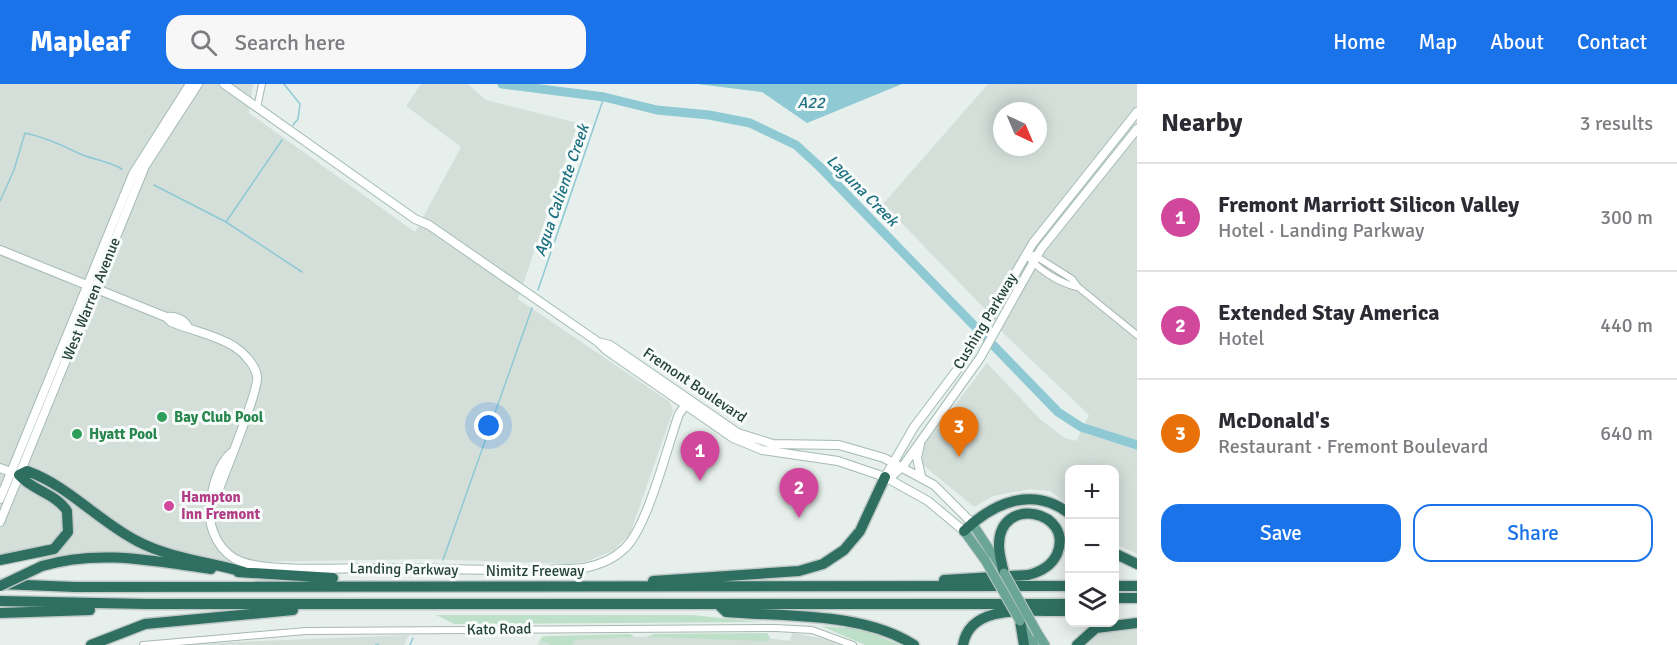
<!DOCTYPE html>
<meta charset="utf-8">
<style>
:root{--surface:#fff;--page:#f7f7f7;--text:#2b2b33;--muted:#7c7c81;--line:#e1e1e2;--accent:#1a73e8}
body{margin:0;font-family:Signika,sans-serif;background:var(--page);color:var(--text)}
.controls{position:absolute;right:18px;bottom:18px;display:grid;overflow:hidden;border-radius:12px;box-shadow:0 3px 15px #0003}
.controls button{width:54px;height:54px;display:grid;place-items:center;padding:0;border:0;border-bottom:2px solid var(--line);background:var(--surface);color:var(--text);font:30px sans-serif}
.compass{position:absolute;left:993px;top:18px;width:54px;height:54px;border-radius:50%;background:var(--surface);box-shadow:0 3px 15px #0003;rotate:136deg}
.you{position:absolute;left:489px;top:342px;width:21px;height:21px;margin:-15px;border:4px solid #fff;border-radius:50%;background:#1a73e8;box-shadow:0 0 0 9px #1a73e833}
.badge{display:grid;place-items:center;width:39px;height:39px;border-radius:50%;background:var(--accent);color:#fff;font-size:20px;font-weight:700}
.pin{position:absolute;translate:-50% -50px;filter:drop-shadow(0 2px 3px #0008)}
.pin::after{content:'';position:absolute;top:32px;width:21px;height:18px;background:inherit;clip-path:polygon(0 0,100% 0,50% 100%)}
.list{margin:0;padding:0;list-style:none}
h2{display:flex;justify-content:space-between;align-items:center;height:78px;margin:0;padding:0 24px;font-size:26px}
h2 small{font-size:20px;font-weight:400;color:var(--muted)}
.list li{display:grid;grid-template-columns:39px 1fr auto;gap:18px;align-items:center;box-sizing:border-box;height:108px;padding:0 24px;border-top:2px solid var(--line)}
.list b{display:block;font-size:22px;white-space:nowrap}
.list p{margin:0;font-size:20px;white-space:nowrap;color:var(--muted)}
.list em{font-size:20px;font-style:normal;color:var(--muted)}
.actions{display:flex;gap:12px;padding:18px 24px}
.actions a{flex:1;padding:14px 0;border:2px solid var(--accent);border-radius:18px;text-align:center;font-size:21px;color:var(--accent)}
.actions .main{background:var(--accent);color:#fff}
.icon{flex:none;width:33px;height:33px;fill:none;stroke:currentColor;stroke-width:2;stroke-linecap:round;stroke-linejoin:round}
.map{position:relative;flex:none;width:1137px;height:561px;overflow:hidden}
header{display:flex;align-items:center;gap:36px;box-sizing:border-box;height:84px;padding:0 30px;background:var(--accent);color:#fff}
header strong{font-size:28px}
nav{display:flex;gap:33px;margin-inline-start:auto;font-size:21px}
.search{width:420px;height:54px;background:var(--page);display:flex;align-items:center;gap:15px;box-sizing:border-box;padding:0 21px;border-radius:18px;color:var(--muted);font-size:22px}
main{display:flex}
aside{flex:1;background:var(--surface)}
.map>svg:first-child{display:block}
.built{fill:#d4dfda;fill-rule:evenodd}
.green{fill:#bfe0c8}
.water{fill:#8ec9d4}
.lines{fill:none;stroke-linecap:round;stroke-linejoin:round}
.stream{stroke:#8ec9d4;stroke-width:1.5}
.river{stroke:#8ec9d4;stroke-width:9}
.street-casing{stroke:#a8b8b2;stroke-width:8}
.secondary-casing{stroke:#a4bbb3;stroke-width:10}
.primary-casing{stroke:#c2cac8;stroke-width:11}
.highway-casing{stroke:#c2cac8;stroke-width:13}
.street{stroke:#fff;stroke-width:6}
.secondary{stroke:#fff;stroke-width:8}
.primary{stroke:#6aa596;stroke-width:9}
.highway{stroke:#2f6f62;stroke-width:10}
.primary-bridge-casing{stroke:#c2cac8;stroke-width:11;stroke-linecap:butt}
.highway-bridge-casing{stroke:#c2cac8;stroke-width:13;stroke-linecap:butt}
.primary-bridge{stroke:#6aa596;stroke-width:9}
.highway-bridge{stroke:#2f6f62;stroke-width:10}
.leisure-dot{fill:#2e9e5b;stroke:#f7fbf9;stroke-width:2}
.hotel-dot{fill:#d1479c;stroke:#f7fbf9;stroke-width:2}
.labels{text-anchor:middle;stroke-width:6;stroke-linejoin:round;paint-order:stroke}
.street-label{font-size:15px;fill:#24423a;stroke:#f7fbf9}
.leisure-label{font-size:15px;font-weight:bold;fill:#27864d;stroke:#f7fbf9;text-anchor:start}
.hotel-label{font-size:15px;font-weight:bold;fill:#b23c85;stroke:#f7fbf9;text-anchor:start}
.water-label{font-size:16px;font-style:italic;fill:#1c6f80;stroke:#f7fbf9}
</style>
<header>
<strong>Mapleaf</strong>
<div class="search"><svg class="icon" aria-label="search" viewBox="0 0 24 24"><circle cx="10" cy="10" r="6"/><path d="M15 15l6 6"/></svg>Search here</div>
<nav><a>Home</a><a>Map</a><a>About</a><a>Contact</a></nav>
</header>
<main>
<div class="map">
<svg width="1137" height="561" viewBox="0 0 1137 561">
<rect width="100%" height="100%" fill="#e6efeb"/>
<path class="built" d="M 0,0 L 253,0 L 249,29 L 415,148 L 461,63 L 406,22 L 421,0 L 468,0 L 486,16 L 578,39 L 518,215 L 670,318 L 673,327 L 630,450 L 613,467 L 585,478 L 566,480 L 427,475 L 100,480 L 0,472 Z
M 988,0 L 1137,0 L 1137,470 L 1115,460 L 1114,386 L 1070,386 L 1069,421 L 1050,407 L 1030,405 L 993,412 L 974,423 L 923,381 L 922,364 L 987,279 L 1041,336 L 1065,354 L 1076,357 L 1089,331 L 1003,249 L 987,227 L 883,120 ZM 1002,27 L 1038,27 L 1038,63 L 1002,63 Z
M 1137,542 L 1137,561 L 1084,561 L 1102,547 Z
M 793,549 L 826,555 L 840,561 L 538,561 L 544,555 L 760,550 L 761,553 L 789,557 Z
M 409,551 L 404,561 L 190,561 L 213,559 Z"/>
<path class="green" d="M 436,531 L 692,531 L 759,538 L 454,540 Z
M 821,542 L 862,545 L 900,561 L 865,561 Z
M 767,549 L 770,554 L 767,557 L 646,553 L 654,550 Z
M 630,550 L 634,553 L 575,556 L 572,561 L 551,561 L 542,557 L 538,560 L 542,553 L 547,552 Z"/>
<path class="water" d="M 697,0 L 902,0 L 807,39 L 762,8 Z"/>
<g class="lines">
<path class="stream" d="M 284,0 L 300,20 L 298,35 L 293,41
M 154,101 L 226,138 L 282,56
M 0,117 L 14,86 L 25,49 C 44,53 60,60 78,69 C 93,76 106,76 122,85
M 226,138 L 302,188
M 538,206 L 604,13
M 443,476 L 532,224
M 376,561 L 376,560
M 378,561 L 378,560
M 410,561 L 413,554"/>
<path class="river" d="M 502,0 L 604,13 L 657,26 L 709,31 L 750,39 L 796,61 L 820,83 L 1058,328 L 1081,343 L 1137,361"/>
<defs>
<path id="street" d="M 257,24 L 262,0
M 1026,170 C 1037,185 1059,199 1077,203
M 1034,171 L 1072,195 L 1078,203 L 1137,251
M 143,561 L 306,547 L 776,544 L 812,546 L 853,561"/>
<path id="secondary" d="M 224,0 L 415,135 L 429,141 L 598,258 L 606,266 L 733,354 L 762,366 L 838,377 L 885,393 L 928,417 L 964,447
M 0,166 L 166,233 C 175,232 184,235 188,243
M 166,233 L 171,238 C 192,247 215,250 235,263 C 244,269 255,281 257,292 C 260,303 225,389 219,405 L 213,410
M 598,258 L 610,261 L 738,349 L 773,360 L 839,361 L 884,374 L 934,401 L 972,439
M 920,360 L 917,374 L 921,392
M 231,369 C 217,382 212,405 210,423 C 208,446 220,470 242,478 C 271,488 345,484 379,484 C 447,484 516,489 584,484 C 599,481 614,475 625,464 C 648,442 667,363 679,330 L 689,316
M 0,384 L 16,390
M 885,393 L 914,343 L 966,274 L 1033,159 L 1137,28
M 885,393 L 893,391 L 903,382 L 980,274 L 1041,165 L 1137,45
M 0,415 L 133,90 L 190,0
M 0,438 L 145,82 L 198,0"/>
<path id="primary" d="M 972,439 L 1002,485
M 964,447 L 985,476
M 1022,540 L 1034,561
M 1038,550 L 1045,561"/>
<path id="highway" d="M 964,447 C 993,419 1033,401 1070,430
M 1114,469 L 1137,480
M 0,476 L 54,465 L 68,448 L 67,427 C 55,409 33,407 19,391 L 27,387 C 69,402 98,437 137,457 C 169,474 209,478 244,488
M 42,482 C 99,465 153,477 211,485
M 238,488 L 333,494
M 944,496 L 1028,491 C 1040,488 1051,483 1057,470 C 1075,427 999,410 999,461 C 999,471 1002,480 1004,489
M 653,497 L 799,487 L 823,480 L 844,466 L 860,447 L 885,393
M 0,500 L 75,503 L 1070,502
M 1114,502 L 1137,502
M 1114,514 L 1137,514
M 0,517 L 146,520 L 1070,520
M 719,521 L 726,528 C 787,533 862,528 914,561
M 0,529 L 90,526
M 1020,537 L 1024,561
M 91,561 L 145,540 L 293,526
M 963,561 C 970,518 1032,528 1065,527
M 1077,561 L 1096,544 L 1137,539"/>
</defs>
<use href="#street" class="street-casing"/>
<use href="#secondary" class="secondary-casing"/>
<use href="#primary" class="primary-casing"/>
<use href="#highway" class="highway-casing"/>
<use href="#street" class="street"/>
<use href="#secondary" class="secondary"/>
<use href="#primary" class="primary"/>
<use href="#highway" class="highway"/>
<defs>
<path id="primary-bridge" d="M 985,476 L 1020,537
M 1004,489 L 1038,550"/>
<path id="highway-bridge" d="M 0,502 L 42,482"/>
</defs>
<use href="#primary-bridge" class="primary-bridge-casing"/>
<use href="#highway-bridge" class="highway-bridge-casing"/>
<use href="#primary-bridge" class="primary-bridge"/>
<use href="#highway-bridge" class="highway-bridge"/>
</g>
<g class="leisure-dot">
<circle cx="162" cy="333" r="6"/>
<circle cx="77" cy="350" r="6"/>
</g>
<circle class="hotel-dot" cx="169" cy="422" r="6"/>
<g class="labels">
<g class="street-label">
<text transform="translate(91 215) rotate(-68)" y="5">West Warren Avenue</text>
<text transform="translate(985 237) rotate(-59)" y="5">Cushing Parkway</text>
<text transform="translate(695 301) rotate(34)" y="5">Fremont Boulevard</text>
<text transform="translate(404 485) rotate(1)" y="5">Landing Parkway</text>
<text x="535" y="492">Nimitz Freeway</text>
<text transform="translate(499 545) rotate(-1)" y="5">Kato Road</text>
</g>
<g class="leisure-label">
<text x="174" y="338">Bay Club Pool</text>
<text x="89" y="355">Hyatt Pool</text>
</g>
<g class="hotel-label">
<text x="181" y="418">Hampton<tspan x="181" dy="17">Inn Fremont</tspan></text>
</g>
<g class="water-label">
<text x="811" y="24">A22</text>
<text transform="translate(561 106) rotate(-71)" y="6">Agua Caliente Creek</text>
<text transform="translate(863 106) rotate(45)" y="6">Laguna Creek</text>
</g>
</g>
</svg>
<div class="controls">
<button>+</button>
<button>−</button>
<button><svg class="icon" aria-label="layers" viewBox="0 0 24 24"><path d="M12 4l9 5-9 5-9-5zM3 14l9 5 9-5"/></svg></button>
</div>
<svg class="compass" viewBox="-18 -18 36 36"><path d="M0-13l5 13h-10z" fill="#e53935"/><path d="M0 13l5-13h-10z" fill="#7c7c81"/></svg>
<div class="you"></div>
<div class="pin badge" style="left:700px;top:397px;background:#d1479c">1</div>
<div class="pin badge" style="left:799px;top:434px;background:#d1479c">2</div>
<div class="pin badge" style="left:959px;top:373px;background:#e8710a">3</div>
</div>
<aside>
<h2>Nearby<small>3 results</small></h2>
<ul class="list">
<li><span class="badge" style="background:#d1479c">1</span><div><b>Fremont Marriott Silicon Valley</b><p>Hotel · Landing Parkway</p></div><em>300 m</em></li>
<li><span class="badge" style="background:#d1479c">2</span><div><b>Extended Stay America</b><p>Hotel</p></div><em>440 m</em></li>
<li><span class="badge" style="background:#e8710a">3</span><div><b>McDonald's</b><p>Restaurant · Fremont Boulevard</p></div><em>640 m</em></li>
</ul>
<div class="actions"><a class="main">Save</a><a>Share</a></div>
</aside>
</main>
